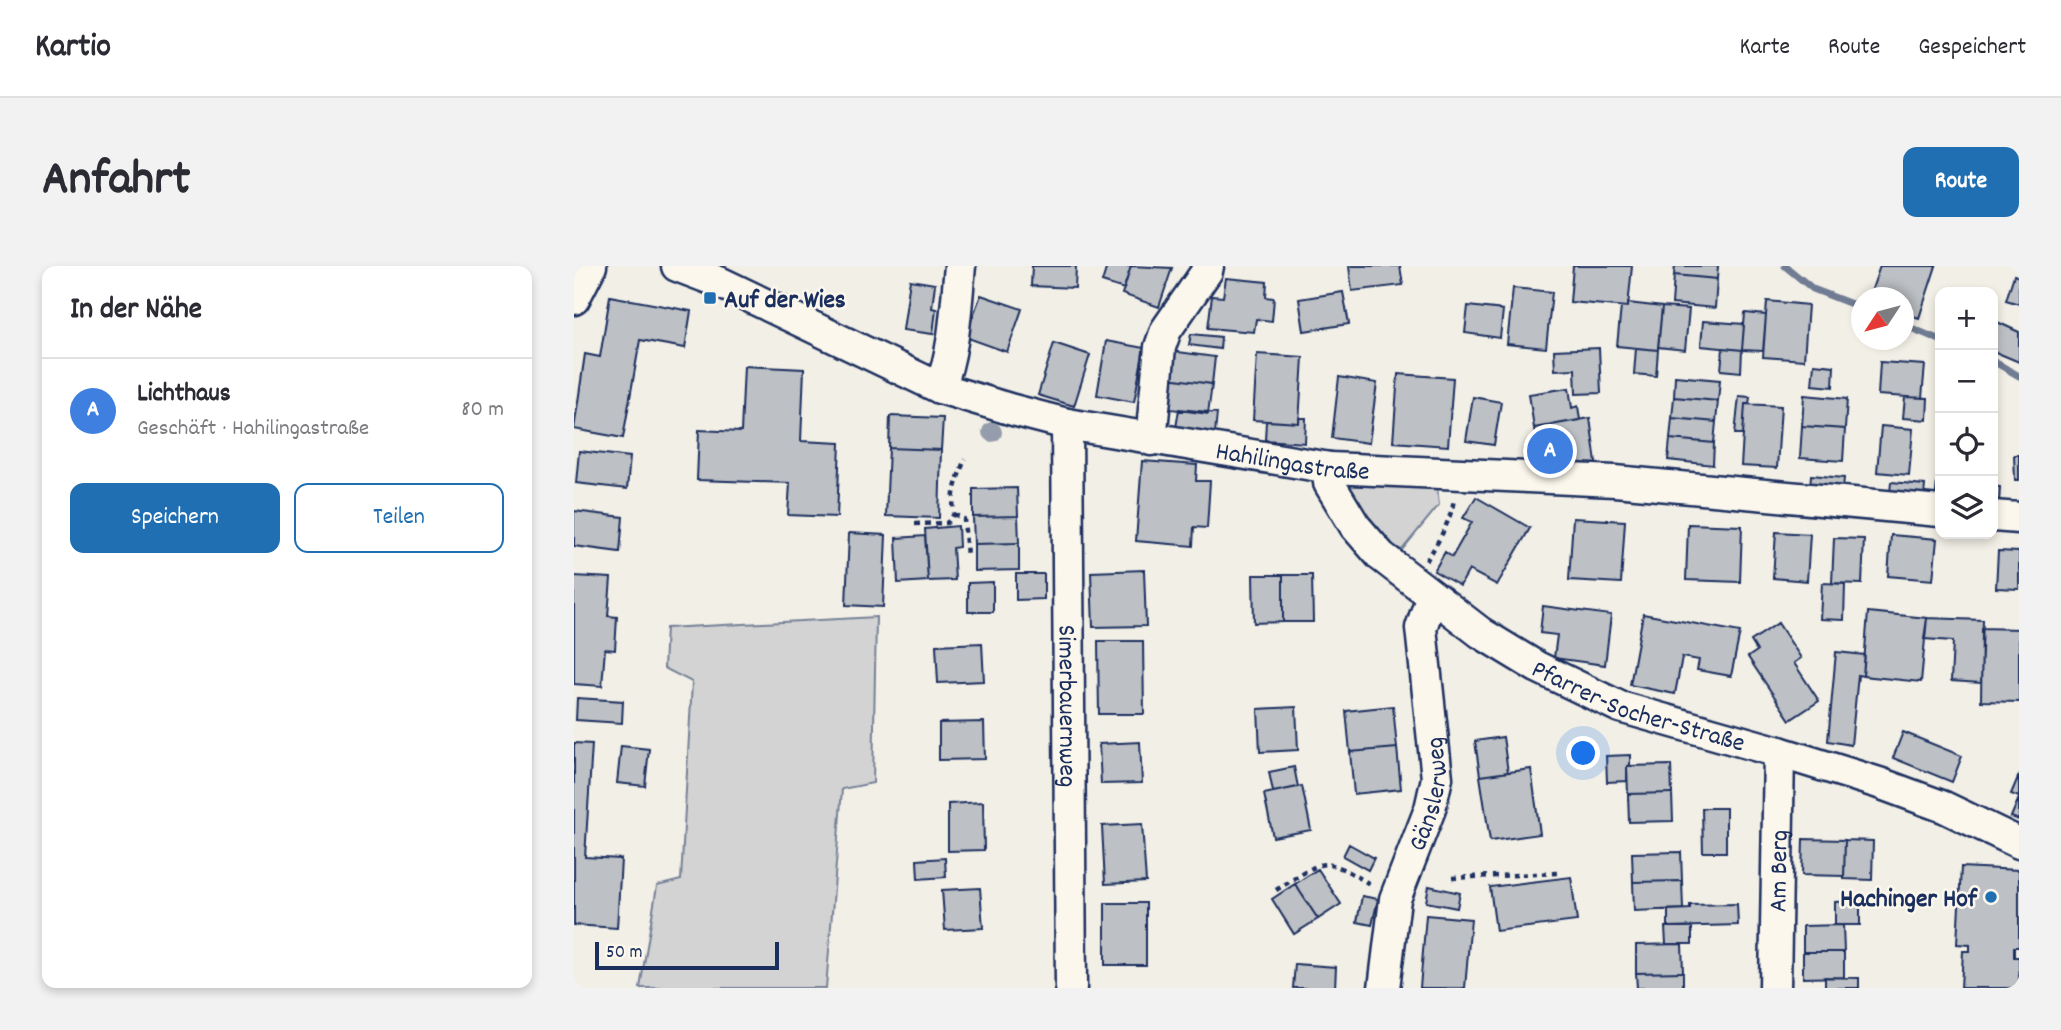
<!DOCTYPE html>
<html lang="de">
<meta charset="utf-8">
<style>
:root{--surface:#fff;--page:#f2f2f3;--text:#2b2b33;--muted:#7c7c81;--line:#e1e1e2;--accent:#1f6fb2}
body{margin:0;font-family:Dekko,sans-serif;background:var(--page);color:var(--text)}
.controls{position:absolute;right:21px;top:21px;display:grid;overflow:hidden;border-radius:14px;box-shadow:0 4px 10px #0003}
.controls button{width:63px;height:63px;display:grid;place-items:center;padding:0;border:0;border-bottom:2px solid var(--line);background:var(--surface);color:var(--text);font:35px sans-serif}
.compass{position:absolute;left:1277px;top:21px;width:63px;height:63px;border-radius:50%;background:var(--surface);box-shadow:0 4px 10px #0003;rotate:234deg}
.scale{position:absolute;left:21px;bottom:18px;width:184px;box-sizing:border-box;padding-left:7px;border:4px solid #1b2f5e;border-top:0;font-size:19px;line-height:24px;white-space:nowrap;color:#1b2f5e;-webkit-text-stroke:5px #fbf7ec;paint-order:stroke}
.you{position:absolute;left:1010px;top:488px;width:24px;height:24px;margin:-18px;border:5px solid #fff;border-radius:50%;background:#1a73e8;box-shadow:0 0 0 10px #1a73e833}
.badge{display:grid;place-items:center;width:46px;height:46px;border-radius:50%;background:var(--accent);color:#fff;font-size:23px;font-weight:700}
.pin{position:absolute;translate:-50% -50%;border:4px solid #fff;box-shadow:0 2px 7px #0006}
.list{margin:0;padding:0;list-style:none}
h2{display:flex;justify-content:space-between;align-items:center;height:91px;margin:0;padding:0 28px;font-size:30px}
h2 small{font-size:23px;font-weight:400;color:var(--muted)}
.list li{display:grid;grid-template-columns:46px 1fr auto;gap:21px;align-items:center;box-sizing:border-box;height:105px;padding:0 28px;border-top:2px solid var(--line)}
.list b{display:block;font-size:26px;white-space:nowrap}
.list p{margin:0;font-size:23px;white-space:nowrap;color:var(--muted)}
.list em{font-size:23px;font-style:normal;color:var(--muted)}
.actions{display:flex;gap:14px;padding:21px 28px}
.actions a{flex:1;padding:16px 0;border:2px solid var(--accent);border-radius:14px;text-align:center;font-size:24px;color:var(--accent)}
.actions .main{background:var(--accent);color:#fff}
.icon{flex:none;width:38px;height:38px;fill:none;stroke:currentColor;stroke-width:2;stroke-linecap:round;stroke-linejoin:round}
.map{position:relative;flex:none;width:1445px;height:722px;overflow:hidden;border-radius:14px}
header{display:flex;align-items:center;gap:42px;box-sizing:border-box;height:98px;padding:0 35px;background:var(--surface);border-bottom:2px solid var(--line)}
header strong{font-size:33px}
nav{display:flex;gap:38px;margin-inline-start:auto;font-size:24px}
.intro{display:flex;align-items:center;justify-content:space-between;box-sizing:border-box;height:168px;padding:0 42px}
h1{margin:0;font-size:49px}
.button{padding:18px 32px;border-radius:14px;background:var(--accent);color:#fff;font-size:24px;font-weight:700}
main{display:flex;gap:42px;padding:0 42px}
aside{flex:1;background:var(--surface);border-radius:14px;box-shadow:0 4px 10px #0003}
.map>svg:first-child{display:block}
.green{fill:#d2d3d2;stroke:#768198;stroke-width:2}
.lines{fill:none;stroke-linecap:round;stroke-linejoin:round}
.stream{stroke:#707b93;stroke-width:7}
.building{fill:#bdc0c4;stroke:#1b2f5e;stroke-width:2}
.street-casing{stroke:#1b2f5e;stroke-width:35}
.path{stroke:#1b2f5e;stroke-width:4.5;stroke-dasharray:5 5;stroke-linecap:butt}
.street{stroke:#fbf7ec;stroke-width:30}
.tree{fill:#959cab}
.poi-dot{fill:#1f6fb2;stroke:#fbf7ec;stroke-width:2.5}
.labels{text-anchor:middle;stroke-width:5;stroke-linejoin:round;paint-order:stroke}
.poi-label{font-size:26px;font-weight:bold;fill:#1b2f5e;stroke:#fbf7ec;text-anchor:start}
.street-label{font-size:26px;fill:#1b2f5e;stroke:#fbf7ec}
</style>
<header>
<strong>Kartio</strong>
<nav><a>Karte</a><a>Route</a><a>Gespeichert</a></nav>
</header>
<div class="intro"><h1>Anfahrt</h1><a class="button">Route</a></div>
<main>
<aside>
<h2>In der Nähe<small></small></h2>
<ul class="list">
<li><span class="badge" style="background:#3f7fe0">A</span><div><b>Lichthaus</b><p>Geschäft · Hahilingastraße</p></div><em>80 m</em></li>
</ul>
<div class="actions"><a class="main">Speichern</a><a>Teilen</a></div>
</aside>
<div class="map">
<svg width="1445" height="722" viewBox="0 0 1445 722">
<rect width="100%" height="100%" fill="#f2efe6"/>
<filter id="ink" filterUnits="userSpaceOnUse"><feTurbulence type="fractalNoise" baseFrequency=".0143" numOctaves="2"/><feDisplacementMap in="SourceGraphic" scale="14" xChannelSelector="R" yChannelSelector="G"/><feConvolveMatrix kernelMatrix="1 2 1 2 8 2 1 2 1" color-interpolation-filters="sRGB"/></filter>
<g filter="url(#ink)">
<path class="green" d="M 775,214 L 863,221 L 865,239 L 828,284 L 820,281 L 773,225 Z
M 302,351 L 299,517 L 268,523 L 252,722 L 66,722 L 83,620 L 107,614 L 118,416 L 90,402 L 92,362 Z"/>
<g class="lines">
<path class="stream" d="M 1211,0 L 1239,23 L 1288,42
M 1330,59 L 1366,74
M 1419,95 L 1445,110"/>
</g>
<path class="building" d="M 458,0 L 502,0 L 501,22 L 457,20 Z
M 533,0 L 557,0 L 550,23 L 528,16 Z
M 557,0 L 598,2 L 585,41 L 548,28 Z
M 775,0 L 826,0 L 829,19 L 778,25 Z
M 999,0 L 1058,0 L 1054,41 L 996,36 Z
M 1101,0 L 1144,0 L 1143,13 L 1100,9 Z
M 1306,0 L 1362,0 L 1345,52 L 1330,47 L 1330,32 L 1295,32 Z
M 1100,9 L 1143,13 L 1141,42 L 1098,38 Z
M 1440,9 L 1445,11 L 1445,38 L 1432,34 Z
M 652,12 L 693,16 L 692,31 L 700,32 L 698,55 L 682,53 L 680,66 L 634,62 L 638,30 L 649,31 Z
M 336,14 L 361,18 L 358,42 L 362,43 L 359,68 L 329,64 Z
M 939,22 L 978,26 L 972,82 L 933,78 Z
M 769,26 L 775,58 L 730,65 L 725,33 Z
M 407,29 L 448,43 L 433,86 L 391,71 Z
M 36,30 L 117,45 L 111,82 L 66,74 L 49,172 L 0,163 L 11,88 L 26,91 Z
M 1193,35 L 1234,39 L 1230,94 L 1189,91 Z
M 1054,37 L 1088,41 L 1084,84 L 1043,80 L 1047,41 L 1054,41 Z
M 894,40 L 929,44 L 926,72 L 891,67 Z
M 1088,41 L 1115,43 L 1111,84 L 1084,81 Z
M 1171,47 L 1192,49 L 1189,85 L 1168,84 Z
M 1419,54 L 1445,66 L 1445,96 L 1419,85 Z
M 1129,55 L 1170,58 L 1168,84 L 1127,80 Z
M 617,68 L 647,71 L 646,83 L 615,79 Z
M 532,75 L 570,82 L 560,136 L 523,129 Z
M 480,77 L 516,89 L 500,140 L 464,129 Z
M 1025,82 L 1027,127 L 1002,128 L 1001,103 L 981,104 L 980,84 Z
M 1062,82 L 1084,84 L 1082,110 L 1060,108 Z
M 1149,82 L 1168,84 L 1167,106 L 1147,104 Z
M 597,85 L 641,91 L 638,118 L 594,112 Z
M 683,88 L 729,91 L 725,157 L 679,154 Z
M 1306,96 L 1351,99 L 1348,132 L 1304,129 Z
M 1240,98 L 1260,100 L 1259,121 L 1238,119 Z
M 170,100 L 230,103 L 227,175 L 266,177 L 263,251 L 214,249 L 216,217 L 123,214 L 125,164 L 167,166 Z
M 824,108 L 879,112 L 874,180 L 819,176 Z
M 1101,110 L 1146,114 L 1144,135 L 1100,131 Z
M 765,111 L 803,117 L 795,177 L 758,172 Z
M 594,112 L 638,118 L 634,148 L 589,142 Z
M 995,122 L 998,142 L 1004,140 L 1006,154 L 960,162 L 955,128 Z
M 1230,129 L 1273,133 L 1271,163 L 1228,160 Z
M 1165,130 L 1176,131 L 1175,138 L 1171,138 L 1169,168 L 1161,168 Z
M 899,131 L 927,136 L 920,179 L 892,175 Z
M 1100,131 L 1144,135 L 1142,156 L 1098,152 Z
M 1331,131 L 1354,132 L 1353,154 L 1329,152 Z
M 1171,138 L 1207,140 L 1203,202 L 1167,200 Z
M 605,143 L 643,147 L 641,167 L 602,162 Z
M 316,150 L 369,152 L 367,184 L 315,182 Z
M 725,152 L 732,152 L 731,177 L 691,174 L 692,155 L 725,157 Z
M 1016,152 L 1023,204 L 966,202 L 960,162 Z
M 1098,152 L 1142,156 L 1140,177 L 1096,173 Z
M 1228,160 L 1271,163 L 1269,195 L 1226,192 Z
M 1307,160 L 1339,163 L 1335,209 L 1303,206 Z
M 1096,173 L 1140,177 L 1139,199 L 1094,194 Z
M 315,182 L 367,184 L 365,252 L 312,250 Z
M 5,185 L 56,191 L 53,223 L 2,217 Z
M 1366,185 L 1366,226 L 1362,226 Z
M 1440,189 L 1445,189 L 1445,214 L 1441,214 Z
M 568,195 L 623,199 L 622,215 L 636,215 L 633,262 L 620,261 L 619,280 L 562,275 Z
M 1237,209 L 1270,212 L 1269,223 L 1236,221 Z
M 1317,216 L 1351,219 L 1350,230 L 1316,227 Z
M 1419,220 L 1426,221 L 1425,237 L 1419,236 Z
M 443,222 L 444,250 L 399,251 L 399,223 Z
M 902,231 L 956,262 L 923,319 L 895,304 L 886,320 L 860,305 L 871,286 L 878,291 L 898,256 L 889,252 Z
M 0,245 L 49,251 L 46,286 L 0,280 Z
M 444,250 L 445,277 L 400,278 L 399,251 Z
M 999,252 L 1051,255 L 1047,317 L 995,314 Z
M 1114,258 L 1168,260 L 1166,316 L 1112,314 Z
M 384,260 L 385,281 L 379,282 L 381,314 L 354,315 L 351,263 Z
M 1202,266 L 1236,268 L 1233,315 L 1199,312 Z
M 275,267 L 312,269 L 309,341 L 272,339 Z
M 1317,269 L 1363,273 L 1359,314 L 1314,310 Z
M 351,270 L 354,315 L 324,317 L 322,272 Z
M 1260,272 L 1290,273 L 1288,318 L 1258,317 Z
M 445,277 L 445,304 L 400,305 L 400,278 Z
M 1424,285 L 1445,286 L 1445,323 L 1422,322 Z
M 570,304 L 572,360 L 519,361 L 517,306 Z
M 442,308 L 470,308 L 470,333 L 442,334 Z
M 679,309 L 709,309 L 709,356 L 680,357 Z
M 709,309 L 738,309 L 739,356 L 709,356 Z
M 0,310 L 37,312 L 34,350 L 43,351 L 41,384 L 31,383 L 28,420 L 0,418 Z
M 419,316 L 419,346 L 394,346 L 394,317 Z
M 1248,317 L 1271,318 L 1270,354 L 1246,353 Z
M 969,340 L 1037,349 L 1031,399 L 980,392 L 983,369 L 966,367 Z
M 1294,346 L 1353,352 L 1347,416 L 1289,410 Z
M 1069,348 L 1166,366 L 1157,410 L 1123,404 L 1125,394 L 1108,391 L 1101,428 L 1056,419 Z
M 1353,352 L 1409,354 L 1407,417 L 1377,415 L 1379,375 L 1350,373 Z
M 1204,357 L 1227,392 L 1220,397 L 1245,435 L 1216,454 L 1174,391 L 1183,385 L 1177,375 Z
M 1408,362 L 1445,363 L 1445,436 L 1407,435 Z
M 524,375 L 569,375 L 570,448 L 525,448 Z
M 408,377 L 410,415 L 364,417 L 362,379 Z
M 1262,386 L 1291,389 L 1289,410 L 1284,409 L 1277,479 L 1254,475 Z
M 3,432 L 49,435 L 48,457 L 2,454 Z
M 819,440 L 823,482 L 776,486 L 772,445 Z
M 722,441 L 724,484 L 686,486 L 684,443 Z
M 410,456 L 411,493 L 365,494 L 365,457 Z
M 1329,466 L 1388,490 L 1378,516 L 1319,492 Z
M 929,471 L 934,506 L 906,510 L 901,475 Z
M 566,476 L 568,517 L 527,518 L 525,478 Z
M 0,477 L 18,478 L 11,591 L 47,593 L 43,662 L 0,659 Z
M 47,480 L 75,483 L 71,520 L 43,517 Z
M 823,482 L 827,523 L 780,528 L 776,486 Z
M 1056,489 L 1056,500 L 1053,500 L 1053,515 L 1033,516 L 1032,490 Z
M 1097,499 L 1098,527 L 1054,528 L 1053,500 Z
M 720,501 L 724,521 L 699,526 L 695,506 Z
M 957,503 L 966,568 L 916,575 L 906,510 Z
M 1445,509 L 1445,531 L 1437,528 Z
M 728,520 L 737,564 L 699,571 L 690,528 Z
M 1098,527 L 1099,555 L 1055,556 L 1054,528 Z
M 1445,532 L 1445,554 L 1437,551 Z
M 409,536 L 410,584 L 374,585 L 374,538 Z
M 1128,542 L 1152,542 L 1152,586 L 1129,586 Z
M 568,558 L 572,616 L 531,618 L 528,560 Z
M 1229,573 L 1271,574 L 1270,610 L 1228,609 Z
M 1271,574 L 1299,575 L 1298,614 L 1270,613 Z
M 775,578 L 800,592 L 794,604 L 769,590 Z
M 1107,586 L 1108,615 L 1059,616 L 1058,587 Z
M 371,592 L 372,611 L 344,613 L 343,594 Z
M 1387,601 L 1445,604 L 1445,681 L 1440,681 L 1440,691 L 1445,691 L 1445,722 L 1387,722 L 1389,685 L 1396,685 L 1396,679 L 1383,678 Z
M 744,603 L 767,638 L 744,653 L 721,618 Z
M 997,611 L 1003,655 L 922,665 L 916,621 Z
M 1108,615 L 1109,643 L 1060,645 L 1059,616 Z
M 721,618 L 744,653 L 720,668 L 698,633 Z
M 855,620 L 886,627 L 883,642 L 852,636 Z
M 406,622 L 409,662 L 371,664 L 368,624 Z
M 788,630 L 804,633 L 798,659 L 783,656 Z
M 1286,635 L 1286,659 L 1261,659 L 1261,636 Z
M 531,637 L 572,637 L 572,699 L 531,699 Z
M 1163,638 L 1164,659 L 1094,661 L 1094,644 L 1116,643 L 1116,639 Z
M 852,649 L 897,653 L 891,722 L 846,722 Z
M 1269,659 L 1270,686 L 1229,686 L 1229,660 Z
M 1091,661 L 1118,661 L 1118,678 L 1092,678 Z
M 1108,678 L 1109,706 L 1062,707 L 1062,679 Z
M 1229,686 L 1270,686 L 1270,711 L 1229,712 Z
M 721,698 L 762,701 L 761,722 L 719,722 Z
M 1109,706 L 1109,722 L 1063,722 L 1062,707 Z
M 1251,711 L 1285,712 L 1285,722 L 1251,722 Z"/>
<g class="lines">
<defs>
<g id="street">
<path id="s1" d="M 103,0 L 145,16 L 366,122 L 439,144 L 493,158 L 756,202 L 1041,215 L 1366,245"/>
<path d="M 0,33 L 17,0"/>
<path d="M 366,122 C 381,84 382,40 386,0"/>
<path id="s2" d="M 493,158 L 497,722"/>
<path d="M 577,174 L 586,81 L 592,64 L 633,5 L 634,0"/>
<path id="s3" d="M 756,202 L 755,217 L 781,260 L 807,290 L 907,367 L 963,401 L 1046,441 L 1205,486 L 1305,517 L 1370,541 L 1445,577"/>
<path d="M 1419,250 L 1445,252"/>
<path id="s4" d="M 810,722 L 821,633 L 856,543 L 863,512 L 847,362 L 858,330"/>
<path id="s5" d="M 1201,722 L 1205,486"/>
</g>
</defs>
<use href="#street" class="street-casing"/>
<path class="path" d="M 380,248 L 390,253 L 393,290
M 341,258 L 373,257 L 380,248 C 377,227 384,211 391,193
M 852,295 C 864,277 877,254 880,233
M 878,612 L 985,607
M 702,624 C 753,593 746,588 799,620"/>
<use href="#street" class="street"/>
</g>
<circle class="tree" cx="418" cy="166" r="10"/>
</g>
<g class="poi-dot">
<rect x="129" y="25" width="14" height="14" rx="3.5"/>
<circle cx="1417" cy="631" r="7"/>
</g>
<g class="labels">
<g class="poi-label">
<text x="150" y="41">Auf der Wies</text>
<text x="1403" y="640" text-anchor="end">Hachinger Hof</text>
</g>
<g class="street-label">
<text dy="9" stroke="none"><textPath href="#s1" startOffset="651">Hahilingastraße</textPath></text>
<text dy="9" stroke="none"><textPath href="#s3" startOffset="406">Pfarrer-Socher-Straße</textPath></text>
<text dy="9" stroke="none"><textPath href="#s2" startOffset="282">Simerbauernweg</textPath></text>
<text dy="9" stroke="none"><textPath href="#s4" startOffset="201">Gänslerweg</textPath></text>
<text dy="9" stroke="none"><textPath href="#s5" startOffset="117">Am Berg</textPath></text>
</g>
</g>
</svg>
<div class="controls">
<button>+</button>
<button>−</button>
<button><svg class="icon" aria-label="locate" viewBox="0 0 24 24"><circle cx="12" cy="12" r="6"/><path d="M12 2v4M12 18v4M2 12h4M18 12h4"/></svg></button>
<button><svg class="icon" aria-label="layers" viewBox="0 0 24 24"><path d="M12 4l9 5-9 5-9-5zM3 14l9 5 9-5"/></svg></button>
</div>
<svg class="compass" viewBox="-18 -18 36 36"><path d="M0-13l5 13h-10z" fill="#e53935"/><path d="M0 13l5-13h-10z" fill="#7c7c81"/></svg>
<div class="scale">50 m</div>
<div class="you"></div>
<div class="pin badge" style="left:976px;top:185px;background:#3f7fe0">A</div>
</div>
</main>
